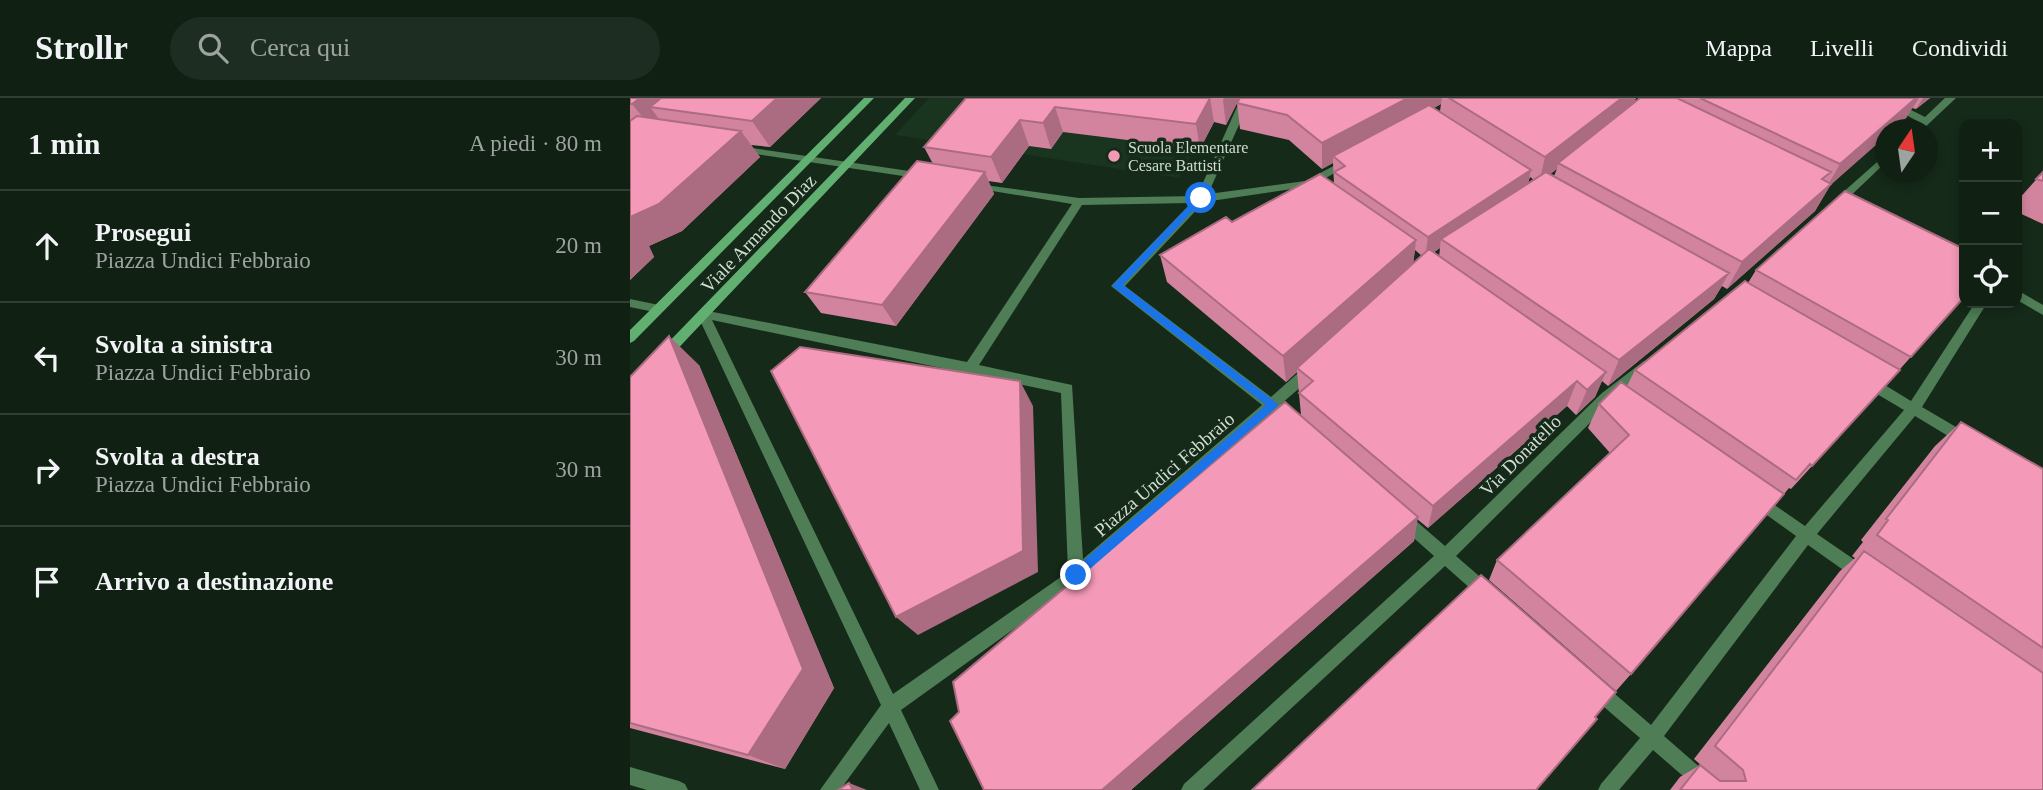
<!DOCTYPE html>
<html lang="it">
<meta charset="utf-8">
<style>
:root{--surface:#102013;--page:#1e2d21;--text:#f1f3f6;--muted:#9ca3a0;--line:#303e33}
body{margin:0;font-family:"Times New Roman",serif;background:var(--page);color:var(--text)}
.controls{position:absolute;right:21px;top:21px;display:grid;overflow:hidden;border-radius:14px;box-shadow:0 4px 10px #0003}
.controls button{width:63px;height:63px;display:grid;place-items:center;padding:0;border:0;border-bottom:2px solid var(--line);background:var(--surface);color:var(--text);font:35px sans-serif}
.compass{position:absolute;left:1245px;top:21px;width:63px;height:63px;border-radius:50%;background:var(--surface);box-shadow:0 4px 10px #0003;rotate:13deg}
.stop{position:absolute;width:21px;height:21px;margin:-16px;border:5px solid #1a73e8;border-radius:50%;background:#fff}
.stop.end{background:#1a73e8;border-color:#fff;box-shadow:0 2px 7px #0008}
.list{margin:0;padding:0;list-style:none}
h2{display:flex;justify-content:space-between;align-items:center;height:91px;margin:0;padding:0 28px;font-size:30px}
h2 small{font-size:23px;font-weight:400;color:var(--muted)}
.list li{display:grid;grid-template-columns:46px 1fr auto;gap:21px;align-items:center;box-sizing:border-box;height:112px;padding:0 28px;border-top:2px solid var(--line)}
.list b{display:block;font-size:26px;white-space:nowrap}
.list p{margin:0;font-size:23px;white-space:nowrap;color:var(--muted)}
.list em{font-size:23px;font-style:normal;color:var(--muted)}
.icon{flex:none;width:38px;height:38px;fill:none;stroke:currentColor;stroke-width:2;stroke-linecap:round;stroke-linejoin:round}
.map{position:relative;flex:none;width:1413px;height:692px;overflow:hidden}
header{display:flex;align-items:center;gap:42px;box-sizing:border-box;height:98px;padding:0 35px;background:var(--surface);border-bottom:2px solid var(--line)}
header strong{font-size:33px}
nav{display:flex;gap:38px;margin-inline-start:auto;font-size:24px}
.search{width:490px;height:63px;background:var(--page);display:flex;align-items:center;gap:18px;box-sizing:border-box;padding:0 24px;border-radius:38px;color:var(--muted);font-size:26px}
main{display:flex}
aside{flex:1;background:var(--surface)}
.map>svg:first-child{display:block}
.built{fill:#19341f}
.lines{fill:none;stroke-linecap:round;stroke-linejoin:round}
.minor{fill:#4e7d56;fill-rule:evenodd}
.secondary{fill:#62af72;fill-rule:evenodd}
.wall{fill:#d2849e;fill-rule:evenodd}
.shaded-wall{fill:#ab6b81}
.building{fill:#f499b8;stroke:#ab6b81;stroke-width:2}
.route{fill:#1a73e8}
.poi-dot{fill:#f09ab6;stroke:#152a19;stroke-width:2.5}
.labels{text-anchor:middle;stroke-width:7;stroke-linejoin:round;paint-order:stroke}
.far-poi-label{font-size:16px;fill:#d1ded3;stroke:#152a19;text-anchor:start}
.street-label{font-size:19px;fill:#d1ded3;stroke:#152a19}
</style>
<header>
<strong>Strollr</strong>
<div class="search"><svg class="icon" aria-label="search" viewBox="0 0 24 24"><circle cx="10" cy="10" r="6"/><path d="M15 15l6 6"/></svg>Cerca qui</div>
<nav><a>Mappa</a><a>Livelli</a><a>Condividi</a></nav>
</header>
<main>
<aside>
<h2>1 min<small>A piedi · 80 m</small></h2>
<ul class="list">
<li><svg class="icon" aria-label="ahead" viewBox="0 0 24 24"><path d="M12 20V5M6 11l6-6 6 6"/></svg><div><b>Prosegui</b><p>Piazza Undici Febbraio</p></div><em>20 m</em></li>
<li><svg class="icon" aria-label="left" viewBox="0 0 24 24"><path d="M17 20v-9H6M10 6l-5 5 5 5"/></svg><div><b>Svolta a sinistra</b><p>Piazza Undici Febbraio</p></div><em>30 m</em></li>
<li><svg class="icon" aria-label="right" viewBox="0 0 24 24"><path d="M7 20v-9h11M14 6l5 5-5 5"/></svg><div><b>Svolta a destra</b><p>Piazza Undici Febbraio</p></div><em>30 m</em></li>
<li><svg class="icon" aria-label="arrive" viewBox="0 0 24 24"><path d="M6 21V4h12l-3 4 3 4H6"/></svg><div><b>Arrivo a destinazione</b></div></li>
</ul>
</aside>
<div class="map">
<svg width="1413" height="692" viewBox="0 0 1413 692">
<rect width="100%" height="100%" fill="#152a19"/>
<path class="built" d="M 299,0 L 594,0 L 549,80 L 265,37 Z"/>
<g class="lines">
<path class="minor" d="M 611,0 L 621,0 L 578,96 L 675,83 L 713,63 L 717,62 L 722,65 L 682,88 L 574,104 L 495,188 L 641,299 L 677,267 L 687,267 L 689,271 L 687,275 L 651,306 L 657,313 L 655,317 L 650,318 L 642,314 L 452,482 L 271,612 L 309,692 L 290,692 L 259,625 L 210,692 L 190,692 L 251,607 L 67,216 L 69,213 L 73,212 L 337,264 L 442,106 L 344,90 L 340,89 L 340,85 L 449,100 L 567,98 ZM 561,105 L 481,188 L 632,307 L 453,461 L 442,287 L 349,267 L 452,107 ZM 82,222 L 431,295 L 438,474 L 263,596 Z
M 1245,0 L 1257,0 L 1295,19 L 1315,0 L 1326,0 L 1292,32 L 1281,32 L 1289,24 Z
M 109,48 L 293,75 L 298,78 L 293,81 L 105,53 L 104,51 Z
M 1255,57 L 1255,65 L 1210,108 L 1202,108 L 1202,104 Z
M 1387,192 L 1413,207 L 1413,217 L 1387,202 Z
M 0,201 L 29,207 L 35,211 L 29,215 L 0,209 Z
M 1345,205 L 1357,205 L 1292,309 L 1343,339 L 1345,343 L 1343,347 L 1333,347 L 1285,318 L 1187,436 L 1238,471 L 1240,476 L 1238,481 L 1232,483 L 1226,481 L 1178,447 L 1034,638 L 1089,686 L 1092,692 L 1069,692 L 1023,652 L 989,692 L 968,692 L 971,686 L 1010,640 L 959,596 L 956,590 L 959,584 L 965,581 L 971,584 L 1021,627 L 1166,438 L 1120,405 L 1118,401 L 1120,397 L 1125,395 L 1130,397 L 1175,428 L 1274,312 L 1230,286 L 1228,282 L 1230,278 L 1240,278 L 1281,303 Z
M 1014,263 L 1019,264 L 1021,268 L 1019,272 L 982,303 L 826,458 L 863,490 L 865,495 L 863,500 L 857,502 L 851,500 L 815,468 L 573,692 L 551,692 L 554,686 L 804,458 L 768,426 L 766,421 L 768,416 L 773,414 L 778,416 L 815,448 L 972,295 Z
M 0,669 L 49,683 L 55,686 L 58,692 L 17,692 L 0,687 Z"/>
<path class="secondary" d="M 234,0 L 244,0 L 4,243 L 0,245 L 0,232 Z
M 275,0 L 285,0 L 39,260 L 29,260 L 28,257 L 29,254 Z"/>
</g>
<path class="wall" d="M 0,0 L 191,0 L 140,49 L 121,47 L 130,59 L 52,133 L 19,148 L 24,159 L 0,182 Z
M 336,0 L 1006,0 L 1004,4 L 1009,0 L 1300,0 L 1286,11 L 1282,10 L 1276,20 L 1256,32 L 1256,38 L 1201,86 L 1185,113 L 1097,191 L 1092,188 L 1084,201 L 978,288 L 972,283 L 965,299 L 946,317 L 937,308 L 798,430 L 787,421 L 784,443 L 501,692 L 354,692 L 671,317 L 667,274 L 656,284 L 537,184 L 530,157 L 602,124 L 704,86 L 703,65 L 692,71 L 659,42 L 610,31 L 607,5 L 609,0 L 596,27 L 584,24 L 570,51 L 433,34 L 421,51 L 399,48 L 372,85 L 358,83 L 364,96 L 266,228 L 191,215 L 175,194 L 303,66 L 294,49 ZM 811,6 L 810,13 L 804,10 ZM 927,71 L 924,78 L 920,76 ZM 900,79 L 904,82 L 898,85 ZM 810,150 L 809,159 L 803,155 ZM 785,152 L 792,158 L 783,165 Z
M 1413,74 L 1413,126 L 1387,114 L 1387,103 Z
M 1126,172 L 1334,199 L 1247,297 L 1161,391 L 1159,390 L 1154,396 L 1001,576 L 986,593 L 859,482 L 867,462 L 980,355 L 958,330 L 969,306 L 997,288 L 1005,272 L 1118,185 Z
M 69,267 L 204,590 L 155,671 L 0,630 L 0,279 Z
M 1331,324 L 1413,371 L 1413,692 L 1040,692 L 1050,679 L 1070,667 L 1085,679 L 1064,661 L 1210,473 L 1225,460 L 1222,458 L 1233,444 L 1231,442 L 1305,348 Z"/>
<path class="shaded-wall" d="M 10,0 L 63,0 L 20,9 L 32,25 L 23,32 L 2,6 Z
M 147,0 L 191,0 L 140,49 L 122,23 Z
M 580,0 L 584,24 L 570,51 L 566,26 Z
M 594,0 L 610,0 L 596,27 L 593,2 Z
M 778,0 L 812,0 L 811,6 L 708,62 L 703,58 L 703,65 L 692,71 L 692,45 Z
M 992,0 L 1006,0 L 1002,10 L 928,65 L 927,71 L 909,85 L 915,59 Z
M 1286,0 L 1289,0 L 1276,20 L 1263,32 L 1256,32 L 1256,38 L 1195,92 L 1210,66 Z
M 1293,0 L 1300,0 L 1286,11 Z
M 425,9 L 433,34 L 421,51 L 413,25 Z
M 390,22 L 399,48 L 372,85 L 361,59 Z
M 111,33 L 130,59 L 52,133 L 19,148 L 24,159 L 0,182 L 0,119 Z
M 901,72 L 896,93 L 811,141 L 810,150 L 795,160 L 798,139 Z
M 355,74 L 364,96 L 266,228 L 252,207 Z
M 1201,86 L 1185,113 L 1097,191 L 1112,164 Z
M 786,142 L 783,169 L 667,270 L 667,274 L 656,284 L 653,258 Z
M 1099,175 L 1084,201 L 978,288 L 989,262 Z
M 39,238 L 69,267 L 204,590 L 155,671 L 118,657 Z
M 976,274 L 965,299 L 946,317 L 957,292 Z
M 390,283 L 403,308 L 408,474 L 288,537 L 266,519 Z
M 947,283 L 937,308 L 798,430 L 803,408 Z
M 788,419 L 784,443 L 501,692 L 472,692 Z
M 219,685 L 237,692 L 223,692 Z"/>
<path class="building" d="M 0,0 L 10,0 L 2,6 L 0,6 Z
M 31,0 L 147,0 L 122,23 L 20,9 Z
M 336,0 L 580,0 L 566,26 L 425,9 L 413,25 L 390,22 L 361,59 L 294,49 Z
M 610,0 L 778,0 L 692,45 L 657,17 L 607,5 Z
M 819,0 L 992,0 L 915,59 Z
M 1010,0 L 1047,0 L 1201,74 L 1192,81 L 1201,86 L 1112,164 L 928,65 Z
M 1070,0 L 1286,0 L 1210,66 Z
M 799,7 L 901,72 L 798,139 L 704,74 L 715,68 L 703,58 Z
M 7,18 L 111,33 L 29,106 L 0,119 L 0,23 Z
M 287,63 L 355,74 L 252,207 L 175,194 Z
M 916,74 L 1099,175 L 989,262 L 811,141 Z
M 1413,74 L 1413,83 L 1406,81 Z
M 690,76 L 786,142 L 653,258 L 530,157 L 596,119 L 602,124 Z
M 1215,93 L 1334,151 L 1334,199 L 1281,259 L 1126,172 Z
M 799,151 L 976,274 L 957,292 L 947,283 L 803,408 L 669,295 L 683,283 L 667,270 Z
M 1115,183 L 1270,272 L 1182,368 L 1180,366 L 1166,382 L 1005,272 Z
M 39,238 L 173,571 L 118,657 L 0,625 L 0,279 Z
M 170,249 L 390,283 L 393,453 L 266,519 L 141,273 Z
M 991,284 L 1154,396 L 1001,576 L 867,462 L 999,337 L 969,306 Z
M 655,304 L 788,419 L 472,692 L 354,692 L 320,623 L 329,614 L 323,584 Z
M 1331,324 L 1413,371 L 1413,550 L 1247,437 L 1258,422 L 1256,421 Z
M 1234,453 L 1413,575 L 1413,692 L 1050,692 L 1070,667 L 1090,683 L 1116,683 L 1113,672 L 1085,648 Z
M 851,477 L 986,594 L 965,619 L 967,621 L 906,692 L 622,692 Z
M 219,685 L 223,692 L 208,692 Z"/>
<path class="route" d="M 568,98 L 575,100 L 493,187 L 649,307 L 446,483 L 441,481 L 441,473 L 636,307 L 482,188 Z"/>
<circle class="poi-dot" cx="484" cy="58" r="7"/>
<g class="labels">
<g class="far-poi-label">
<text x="498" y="55">Scuola Elementare<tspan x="498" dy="18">Cesare Battisti</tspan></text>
</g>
<g class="street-label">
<text transform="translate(128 135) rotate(-46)" y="7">Viale Armando Diaz</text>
<text transform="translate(890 357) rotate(-45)" y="7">Via Donatello</text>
<text transform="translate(534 376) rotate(-41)" y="7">Piazza Undici Febbraio</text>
</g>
</g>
</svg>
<div class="controls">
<button>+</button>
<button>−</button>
<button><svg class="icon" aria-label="locate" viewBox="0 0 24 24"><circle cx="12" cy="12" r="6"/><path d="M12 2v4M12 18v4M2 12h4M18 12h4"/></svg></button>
</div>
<svg class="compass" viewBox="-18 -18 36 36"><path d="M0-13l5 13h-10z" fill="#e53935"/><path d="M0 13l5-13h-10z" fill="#9ca3a0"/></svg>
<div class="stop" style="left:571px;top:100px"></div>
<div class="stop end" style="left:446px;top:477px"></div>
</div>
</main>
